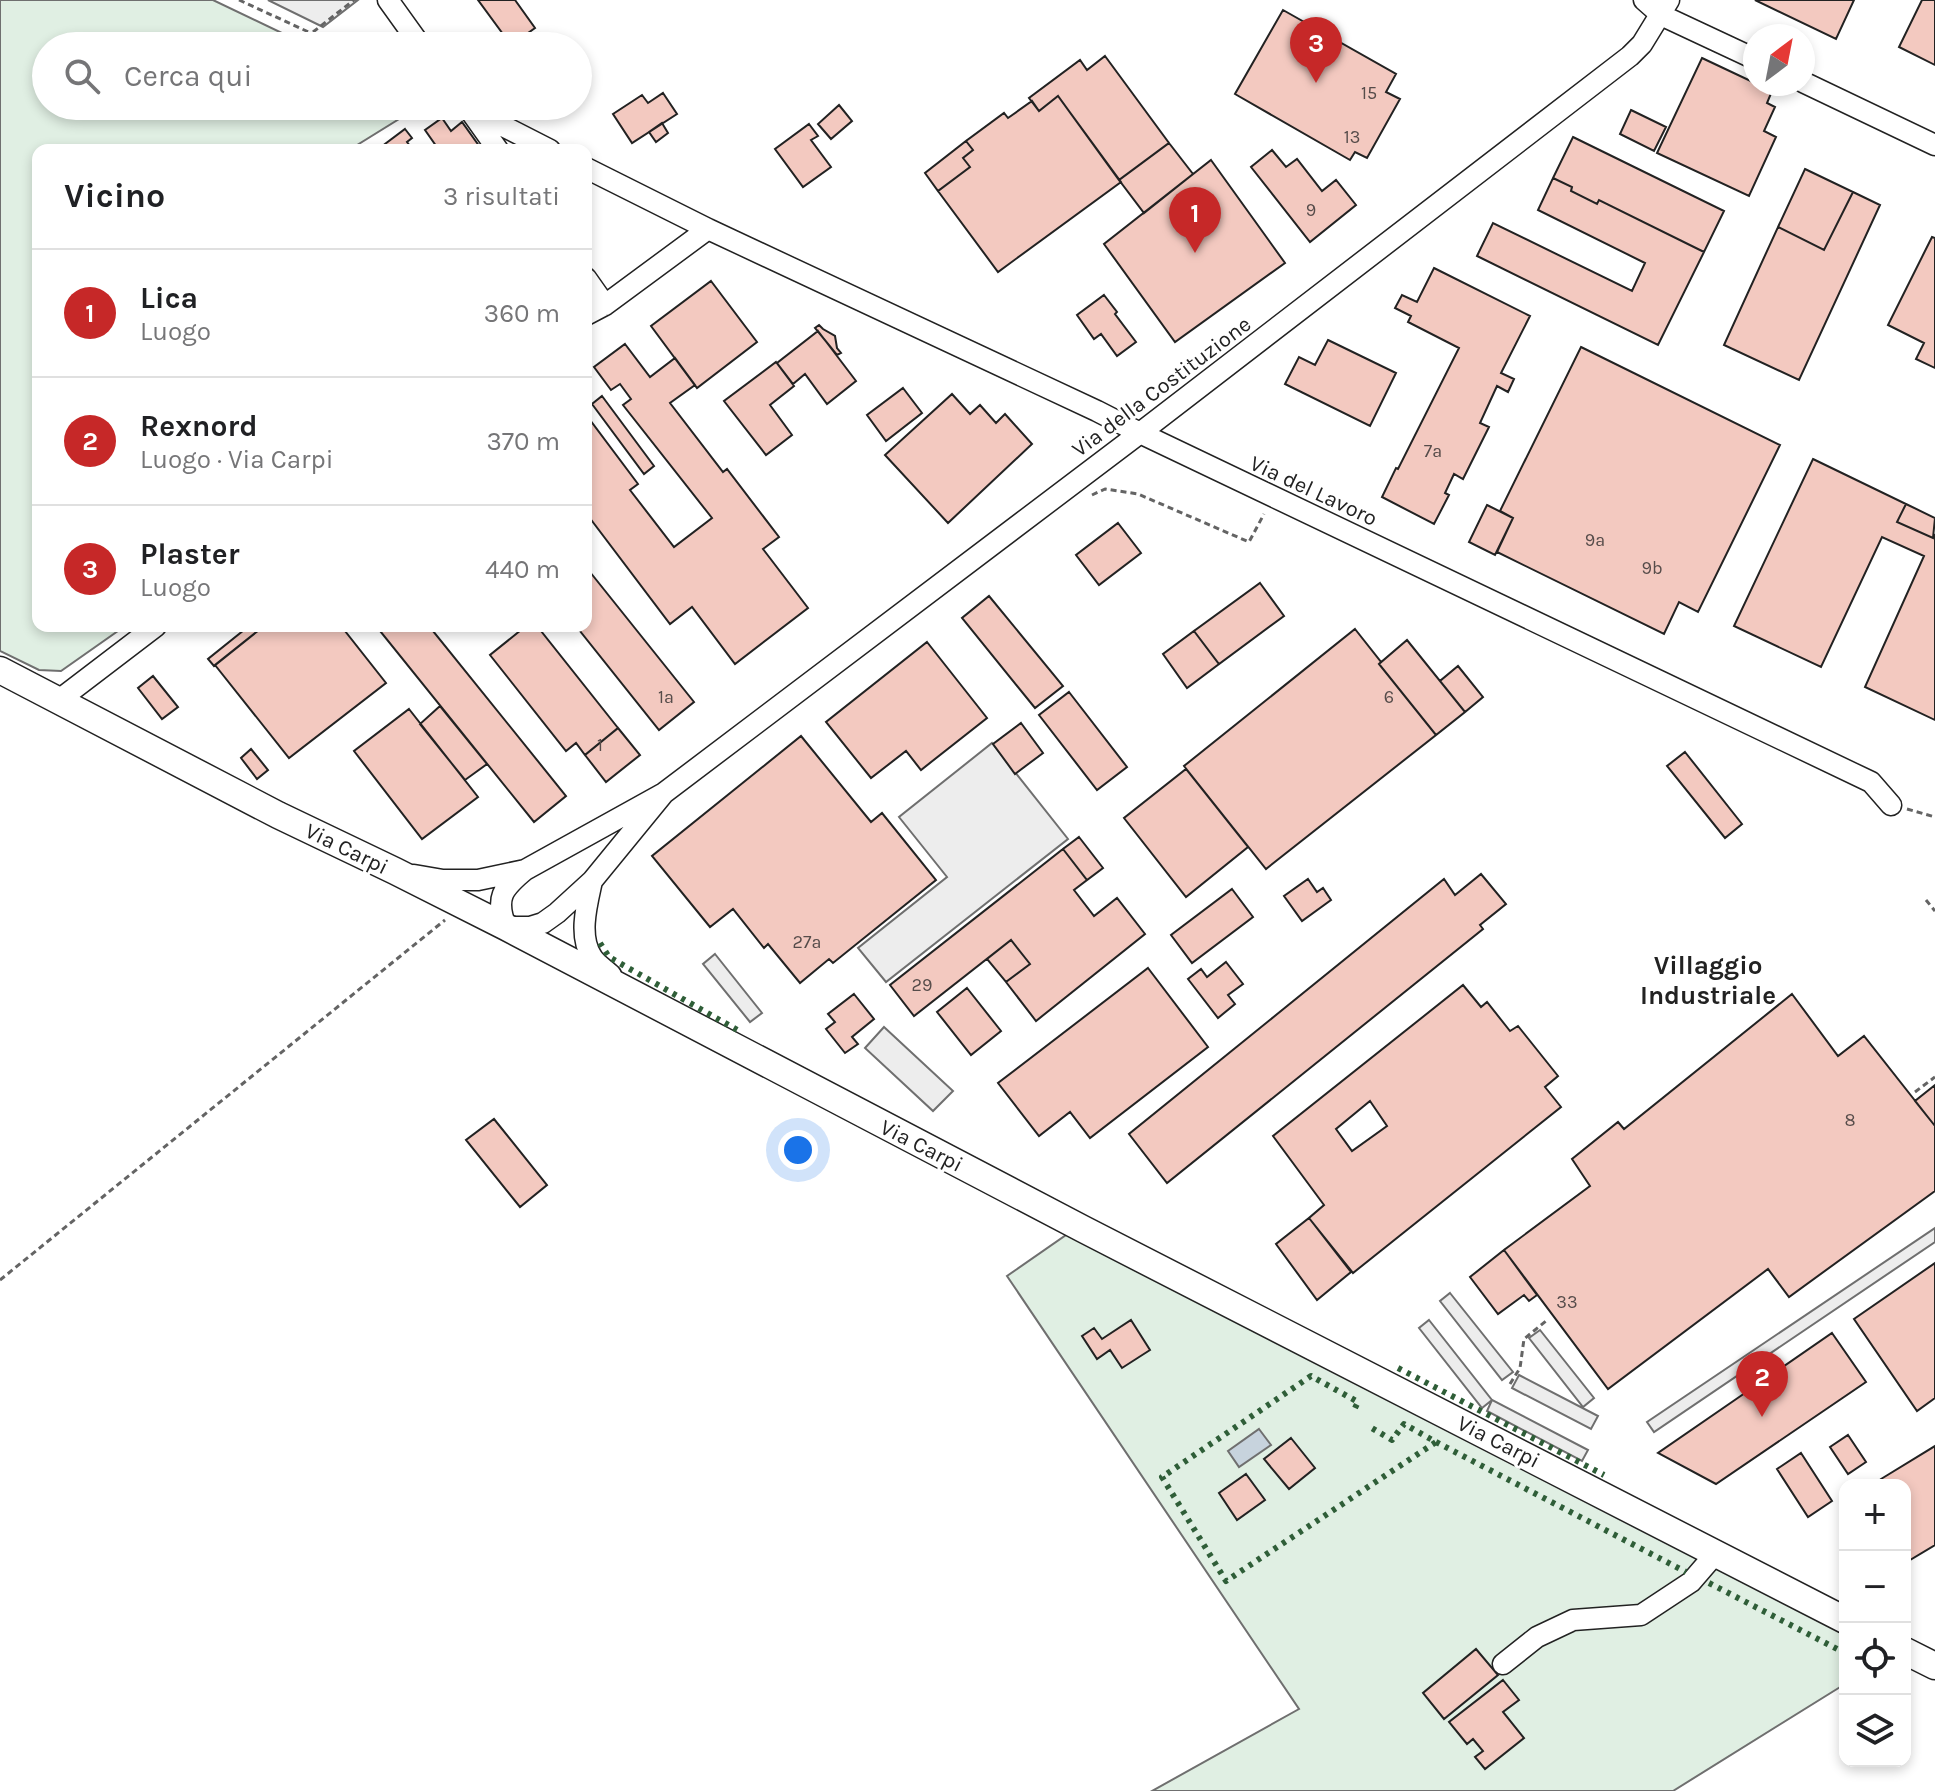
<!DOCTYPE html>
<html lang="it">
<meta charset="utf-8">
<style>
:root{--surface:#fff;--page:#f6f6f6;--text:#202124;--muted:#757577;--line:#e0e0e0;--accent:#c62828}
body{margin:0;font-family:Karla,sans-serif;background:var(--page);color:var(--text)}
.controls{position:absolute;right:24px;bottom:24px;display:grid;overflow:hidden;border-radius:16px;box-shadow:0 4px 12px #0003}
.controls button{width:72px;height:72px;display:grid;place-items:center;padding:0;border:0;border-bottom:2px solid var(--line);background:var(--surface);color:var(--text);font:40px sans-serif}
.compass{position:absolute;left:1743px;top:24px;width:72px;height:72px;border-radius:50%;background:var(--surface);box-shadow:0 4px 12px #0003;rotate:32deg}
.you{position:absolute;left:798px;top:1150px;width:28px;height:28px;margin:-20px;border:6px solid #fff;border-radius:50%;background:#1a73e8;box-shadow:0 0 0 12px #1a73e833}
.badge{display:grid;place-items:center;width:52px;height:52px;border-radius:50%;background:var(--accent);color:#fff;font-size:26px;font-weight:700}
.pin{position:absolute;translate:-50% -66px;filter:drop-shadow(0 2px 4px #0008)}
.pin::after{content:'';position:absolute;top:42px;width:28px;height:24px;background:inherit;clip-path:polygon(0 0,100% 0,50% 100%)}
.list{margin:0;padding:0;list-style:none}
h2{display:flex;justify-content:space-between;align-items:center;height:104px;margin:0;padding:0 32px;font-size:34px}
h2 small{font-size:26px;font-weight:400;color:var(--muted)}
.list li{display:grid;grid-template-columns:52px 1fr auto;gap:24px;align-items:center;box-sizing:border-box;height:128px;padding:0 32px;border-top:2px solid var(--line)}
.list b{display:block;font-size:30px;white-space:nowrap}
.list p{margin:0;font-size:26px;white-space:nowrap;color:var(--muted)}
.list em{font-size:26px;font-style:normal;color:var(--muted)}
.icon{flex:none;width:44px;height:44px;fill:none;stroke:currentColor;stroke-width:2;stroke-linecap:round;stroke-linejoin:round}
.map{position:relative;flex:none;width:1935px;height:1791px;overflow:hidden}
.search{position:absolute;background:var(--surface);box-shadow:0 4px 12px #0003;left:32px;top:32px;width:560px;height:88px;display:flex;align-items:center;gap:20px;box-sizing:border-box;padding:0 28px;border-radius:44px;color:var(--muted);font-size:30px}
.panel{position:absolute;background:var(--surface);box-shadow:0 4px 12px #0003;left:32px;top:144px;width:560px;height:488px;border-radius:16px}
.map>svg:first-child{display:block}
.green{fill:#e0efe3;stroke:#6f6f6f;stroke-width:2}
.parking{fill:#ededed;stroke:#6f6f6f;stroke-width:2}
.water{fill:#c7d3dd;stroke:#6f6f6f;stroke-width:2}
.building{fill:#f3c9c0;stroke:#222;stroke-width:2;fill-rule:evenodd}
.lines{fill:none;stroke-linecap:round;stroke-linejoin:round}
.minor-casing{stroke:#222;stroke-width:23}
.major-casing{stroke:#222;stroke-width:29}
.path{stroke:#646464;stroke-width:3;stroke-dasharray:6 4;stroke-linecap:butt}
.minor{stroke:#fff;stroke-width:20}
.major{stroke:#fff;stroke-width:26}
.hedge{stroke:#2f5e38;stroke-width:6;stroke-dasharray:4 6;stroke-linecap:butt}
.labels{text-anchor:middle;stroke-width:6;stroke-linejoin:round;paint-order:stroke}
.number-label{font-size:18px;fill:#564c4a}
.street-label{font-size:22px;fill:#222;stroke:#fff}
.quarter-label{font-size:26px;font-weight:bold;fill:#222;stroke:#fff}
</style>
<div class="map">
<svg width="1935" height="1791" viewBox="0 0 1935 1791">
<rect width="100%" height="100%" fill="#fff"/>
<path class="green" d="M 0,0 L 213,0 L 309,46 L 46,46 L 46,106 L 420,106 L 349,150 L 38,150 L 38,626 L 125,626 L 61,671 L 39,670 L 0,651 Z
M 1069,1233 L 1845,1625 L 1845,1684 L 1673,1791 L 1152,1791 L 1299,1709 L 1007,1276 Z"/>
<path class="parking" d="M 268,0 L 358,0 L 323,27 Z
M 992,743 L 1068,839 L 886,982 L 858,948 L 947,877 L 899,817 Z
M 715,954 L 762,1013 L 750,1022 L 703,964 Z
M 884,1027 L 953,1091 L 933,1111 L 865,1048 Z
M 1935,1228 L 1935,1242 L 1654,1432 L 1647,1422 Z
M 1450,1293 L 1513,1372 L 1502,1380 L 1440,1301 Z
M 1429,1320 L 1492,1400 L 1588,1450 L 1582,1461 L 1487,1411 L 1492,1400 L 1482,1408 L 1419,1328 Z
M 1540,1330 L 1594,1398 L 1583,1407 L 1529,1338 Z
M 1519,1375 L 1598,1416 L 1591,1429 L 1512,1388 Z"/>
<path class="water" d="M 1259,1429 L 1271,1445 L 1239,1467 L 1228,1451 Z"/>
<path class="building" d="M 478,0 L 515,0 L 535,28 L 511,45 Z
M 1755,0 L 1854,0 L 1836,39 Z
M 1922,0 L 1935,0 L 1935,65 L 1899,47 Z
M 1283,10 L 1396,74 L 1386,92 L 1400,99 L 1367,158 L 1355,152 L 1350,160 L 1235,94 Z
M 1105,56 L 1169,143 L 1119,180 L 1058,96 L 1039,111 L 1029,98 L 1080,60 L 1087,70 Z
M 1702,58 L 1772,91 L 1767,103 L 1775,107 L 1764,131 L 1776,137 L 1749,196 L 1657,153 Z
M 663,93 L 677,114 L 632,143 L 613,114 L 642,95 L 648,103 Z
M 1058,96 L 1121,182 L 998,272 L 938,191 L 970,167 L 963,158 L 973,150 L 966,141 L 1004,113 L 1008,118 L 1032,101 L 1039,111 Z
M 839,105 L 852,121 L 831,139 L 818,124 Z
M 1631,110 L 1666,127 L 1654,151 L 1620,134 Z
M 442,118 L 451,131 L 462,122 L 482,150 L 439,150 L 425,130 Z
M 662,123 L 668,133 L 656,142 L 649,132 Z
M 809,124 L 818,136 L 811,140 L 831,167 L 803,187 L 775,149 Z
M 405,129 L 412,138 L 407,142 L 413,150 L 383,150 L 381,147 Z
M 1573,137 L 1724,211 L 1704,252 L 1599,200 L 1597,204 L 1571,191 L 1572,187 L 1553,178 Z
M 966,141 L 973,150 L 963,158 L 970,167 L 938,191 L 925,173 Z
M 1169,143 L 1193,174 L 1144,213 L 1119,180 Z
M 1272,150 L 1286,167 L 1297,159 L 1322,191 L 1336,180 L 1356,205 L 1310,242 L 1251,167 Z
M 1211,160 L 1285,263 L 1175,342 L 1104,244 Z
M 1805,169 L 1853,192 L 1824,250 L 1778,227 Z
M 1553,178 L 1572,187 L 1571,191 L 1597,204 L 1599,200 L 1704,252 L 1658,345 L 1477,256 L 1493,223 L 1632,291 L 1645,263 L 1538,210 Z
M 1853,192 L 1880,205 L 1799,380 L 1724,345 L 1778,227 L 1824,250 Z
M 1932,237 L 1935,238 L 1935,368 L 1916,359 L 1924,343 L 1888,325 Z
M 1434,268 L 1530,316 L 1501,373 L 1514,379 L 1508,392 L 1497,386 L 1480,423 L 1489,427 L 1463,479 L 1454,474 L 1445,493 L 1449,495 L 1434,524 L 1382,497 L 1396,468 L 1398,469 L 1459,348 L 1408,322 L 1411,316 L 1395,308 L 1402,295 L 1417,302 Z
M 711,281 L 757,342 L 697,388 L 651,326 Z
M 1104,295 L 1117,312 L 1115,314 L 1136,342 L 1117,356 L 1101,334 L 1094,339 L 1077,315 Z
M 819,325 L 823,329 L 835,336 L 837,348 L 841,353 L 837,355 L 815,328 Z
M 818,331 L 856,381 L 827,404 L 805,374 L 793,384 L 777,363 Z
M 1328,340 L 1396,373 L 1370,426 L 1285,384 L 1299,357 L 1315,365 Z
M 625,344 L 650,377 L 675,358 L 695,385 L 670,403 L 723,472 L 727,469 L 779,537 L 763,549 L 808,608 L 735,664 L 692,607 L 670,624 L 586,513 L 587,416 L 638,484 L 630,490 L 674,547 L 712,518 L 623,405 L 631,399 L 620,384 L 611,390 L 594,367 Z
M 1581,347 L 1780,445 L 1698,612 L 1679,602 L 1664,634 L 1497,552 L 1513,518 L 1500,511 Z
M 776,362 L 794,386 L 770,405 L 792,435 L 766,455 L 724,401 Z
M 903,388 L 922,413 L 886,441 L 867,415 Z
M 952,394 L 970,414 L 980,405 L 996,423 L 1005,414 L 1032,444 L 948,523 L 885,455 Z
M 602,396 L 654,466 L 644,474 L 592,404 Z
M 1813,459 L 1906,504 L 1897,522 L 1933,538 L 1935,534 L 1935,720 L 1865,687 L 1924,556 L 1882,537 L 1821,667 L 1734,626 Z
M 1906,504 L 1935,518 L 1933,538 L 1897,522 Z
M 1487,505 L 1513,518 L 1495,555 L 1469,542 Z
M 1118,523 L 1141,553 L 1099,585 L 1076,555 Z
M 590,572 L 694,702 L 659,730 L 576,626 L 586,626 L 586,576 Z
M 1260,583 L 1284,616 L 1219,664 L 1194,631 Z
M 989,596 L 1063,686 L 1035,708 L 962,618 Z
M 249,626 L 264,626 L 214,666 L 208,659 Z
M 264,626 L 341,626 L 386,683 L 289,758 L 215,665 Z
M 376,626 L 429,626 L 566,796 L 534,822 Z
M 526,626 L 537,626 L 618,728 L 585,755 L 576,743 L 566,751 L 490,655 Z
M 1355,629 L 1381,662 L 1379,664 L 1436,735 L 1266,869 L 1184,766 Z
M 1194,631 L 1219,664 L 1187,688 L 1163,654 Z
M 1407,640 L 1465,712 L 1436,735 L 1379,664 Z
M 927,642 L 987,718 L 921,770 L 906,751 L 871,778 L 826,722 Z
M 1458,666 L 1483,697 L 1465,712 L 1440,681 Z
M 153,676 L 178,707 L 162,719 L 138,688 Z
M 1069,692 L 1127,767 L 1097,790 L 1039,715 Z
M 440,706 L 487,764 L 465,780 L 420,724 Z
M 409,709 L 478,797 L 422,839 L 354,751 Z
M 1021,723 L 1043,753 L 1015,774 L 993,744 Z
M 618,728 L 640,755 L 606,782 L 585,755 Z
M 801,736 L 871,822 L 882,813 L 936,880 L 833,963 L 829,959 L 800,983 L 768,944 L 764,948 L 733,909 L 710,927 L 652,856 Z
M 251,749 L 268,770 L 257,779 L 241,758 Z
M 1685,752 L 1742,824 L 1725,838 L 1667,766 Z
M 1186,769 L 1248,847 L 1186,897 L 1124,818 Z
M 1079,837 L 1103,868 L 1087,880 L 1063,849 Z
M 1063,849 L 1087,880 L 1074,890 L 1094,916 L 1117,898 L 1145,934 L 1036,1021 L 1006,982 L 1030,964 L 1011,940 L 914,1016 L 890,985 Z
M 1481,874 L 1506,904 L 1480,925 L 1483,929 L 1167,1183 L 1129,1134 L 1444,879 L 1455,895 Z
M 1308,879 L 1317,892 L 1323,888 L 1331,900 L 1302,921 L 1284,896 Z
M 1232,889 L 1253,917 L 1192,963 L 1171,935 Z
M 1011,940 L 1030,964 L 1006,982 L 987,959 Z
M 1226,962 L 1243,984 L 1228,995 L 1235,1004 L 1218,1018 L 1188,979 L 1201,969 L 1207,977 Z
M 1148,968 L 1208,1047 L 1090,1138 L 1070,1112 L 1039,1136 L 998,1083 Z
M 1463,985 L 1481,1007 L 1487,1002 L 1510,1031 L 1518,1026 L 1558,1076 L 1545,1087 L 1561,1107 L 1353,1273 L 1309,1218 L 1324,1205 L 1273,1136 ZM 1370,1101 L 1387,1126 L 1352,1151 L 1336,1129 Z
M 967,988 L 1001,1031 L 971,1055 L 937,1012 Z
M 854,994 L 874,1019 L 852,1037 L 858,1044 L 845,1053 L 826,1029 L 835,1022 L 828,1014 Z
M 1792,994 L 1838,1056 L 1864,1036 L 1935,1126 L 1935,1191 L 1789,1297 L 1768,1269 L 1608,1389 L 1504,1250 L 1590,1186 L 1572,1159 L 1618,1122 L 1624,1129 Z
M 1935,1085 L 1935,1126 L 1915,1101 Z
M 494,1119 L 547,1185 L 520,1207 L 466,1140 Z
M 1309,1218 L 1351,1272 L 1317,1300 L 1276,1244 Z
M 1504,1250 L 1537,1295 L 1529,1301 L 1524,1295 L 1498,1314 L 1470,1277 Z
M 1935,1263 L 1935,1398 L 1917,1411 L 1854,1319 Z
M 1131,1320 L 1150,1350 L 1122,1368 L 1110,1350 L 1097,1359 L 1082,1336 L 1094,1328 L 1102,1339 Z
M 1832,1333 L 1866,1382 L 1716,1484 L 1658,1453 Z
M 1848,1435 L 1866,1462 L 1848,1474 L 1830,1447 Z
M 1291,1438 L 1315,1468 L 1289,1489 L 1264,1459 Z
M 1935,1446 L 1935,1545 L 1905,1563 L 1905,1485 L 1884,1485 L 1881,1479 Z
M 1801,1453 L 1832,1501 L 1808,1517 L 1777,1469 Z
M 1246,1474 L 1265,1500 L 1237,1520 L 1219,1493 Z
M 1476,1649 L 1498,1675 L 1444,1719 L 1423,1693 Z
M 1503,1680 L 1519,1700 L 1503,1712 L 1524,1738 L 1485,1769 L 1475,1757 L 1483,1751 L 1473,1739 L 1467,1744 L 1449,1722 Z"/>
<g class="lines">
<defs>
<path id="minor" d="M 388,0 L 421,46
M 1644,0 L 1661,15 L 1755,59
M 1803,82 L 1935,145
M 476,106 L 503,126 L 550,150
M 471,112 L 498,150
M 586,168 L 708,229 L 1097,411 L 1140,433 L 1871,782 L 1891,805
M 586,278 L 605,305
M 586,315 L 605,305 L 708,229
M 59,700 L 156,626
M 664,793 L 592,881 L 557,913 L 543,923 L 530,927 L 506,927 C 495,898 502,889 525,870 L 664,793 L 1140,433 L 1630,56 L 1642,44 L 1669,0
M 414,875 L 443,880 L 478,880 L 525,870
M 592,881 C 587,904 578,936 592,957 C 596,964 605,969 611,975
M 1503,1664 L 1537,1637 L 1573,1620 L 1641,1615 L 1691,1582 L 1716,1553"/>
<path id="major" d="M 0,670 L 278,815 L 395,871 L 506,927 L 1083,1229 L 1845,1620
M 1905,1651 L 1935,1666"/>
</defs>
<use href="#minor" class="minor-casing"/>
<use href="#major" class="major-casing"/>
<path class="path" d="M 239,0 L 339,46
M 313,32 L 354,0
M 1092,495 L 1105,489 L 1138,494 L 1249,542 L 1264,514
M 1907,809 L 1935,817
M 1926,900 L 1935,911
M 1915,1092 L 1935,1077
M 0,1280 L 445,920
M 1510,1384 L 1520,1368 L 1524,1339 L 1546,1321"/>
<use href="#minor" class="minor"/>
<use href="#major" class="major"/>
<path class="hedge" d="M 600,943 L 609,957 L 739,1031
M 1398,1368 L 1604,1475
M 1355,1408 L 1358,1402 L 1311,1376 L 1162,1477 L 1226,1581 L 1436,1442 L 1404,1424 L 1392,1440 L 1370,1427
M 1436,1442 L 1686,1572
M 1709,1583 L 1845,1653"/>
</g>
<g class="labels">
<g class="number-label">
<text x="1369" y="99">15</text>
<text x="1352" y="143">13</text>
<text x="1311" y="216">9</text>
<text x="1433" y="457">7a</text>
<text x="1595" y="546">9a</text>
<text x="1652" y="574">9b</text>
<text x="666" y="703">1a</text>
<text x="1389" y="703">6</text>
<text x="600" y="751">1</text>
<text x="807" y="948">27a</text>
<text x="922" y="991">29</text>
<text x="1850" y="1126">8</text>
<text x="1567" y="1308">33</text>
</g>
<g class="street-label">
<text transform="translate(1161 386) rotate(-37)" y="8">Via della Costituzione</text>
<text transform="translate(1314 490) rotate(25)" y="8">Via del Lavoro</text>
<text transform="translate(347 848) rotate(26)" y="8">Via Carpi</text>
<text transform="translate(922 1145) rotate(27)" y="8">Via Carpi</text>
<text transform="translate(1499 1441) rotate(27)" y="8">Via Carpi</text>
</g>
<g class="quarter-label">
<text x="1708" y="974">Villaggio<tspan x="1708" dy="30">Industriale</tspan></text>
</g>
</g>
</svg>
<div class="controls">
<button>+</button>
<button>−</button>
<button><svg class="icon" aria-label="locate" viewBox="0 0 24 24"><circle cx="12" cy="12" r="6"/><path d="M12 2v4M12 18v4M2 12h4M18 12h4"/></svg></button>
<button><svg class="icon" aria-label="layers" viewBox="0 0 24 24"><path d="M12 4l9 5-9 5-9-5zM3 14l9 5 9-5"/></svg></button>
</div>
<svg class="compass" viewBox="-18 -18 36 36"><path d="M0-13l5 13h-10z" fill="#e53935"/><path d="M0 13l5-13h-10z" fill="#757577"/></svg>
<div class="you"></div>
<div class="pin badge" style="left:1195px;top:253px">1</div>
<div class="pin badge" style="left:1762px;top:1417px">2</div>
<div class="pin badge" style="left:1316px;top:83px">3</div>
<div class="search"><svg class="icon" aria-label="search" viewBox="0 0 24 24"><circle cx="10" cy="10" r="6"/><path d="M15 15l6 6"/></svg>Cerca qui</div>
<section class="panel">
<h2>Vicino<small>3 risultati</small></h2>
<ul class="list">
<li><span class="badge">1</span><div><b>Lica</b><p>Luogo</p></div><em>360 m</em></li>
<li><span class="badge">2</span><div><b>Rexnord</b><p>Luogo · Via Carpi</p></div><em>370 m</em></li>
<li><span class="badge">3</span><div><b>Plaster</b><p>Luogo</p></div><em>440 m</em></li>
</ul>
</section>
</div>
